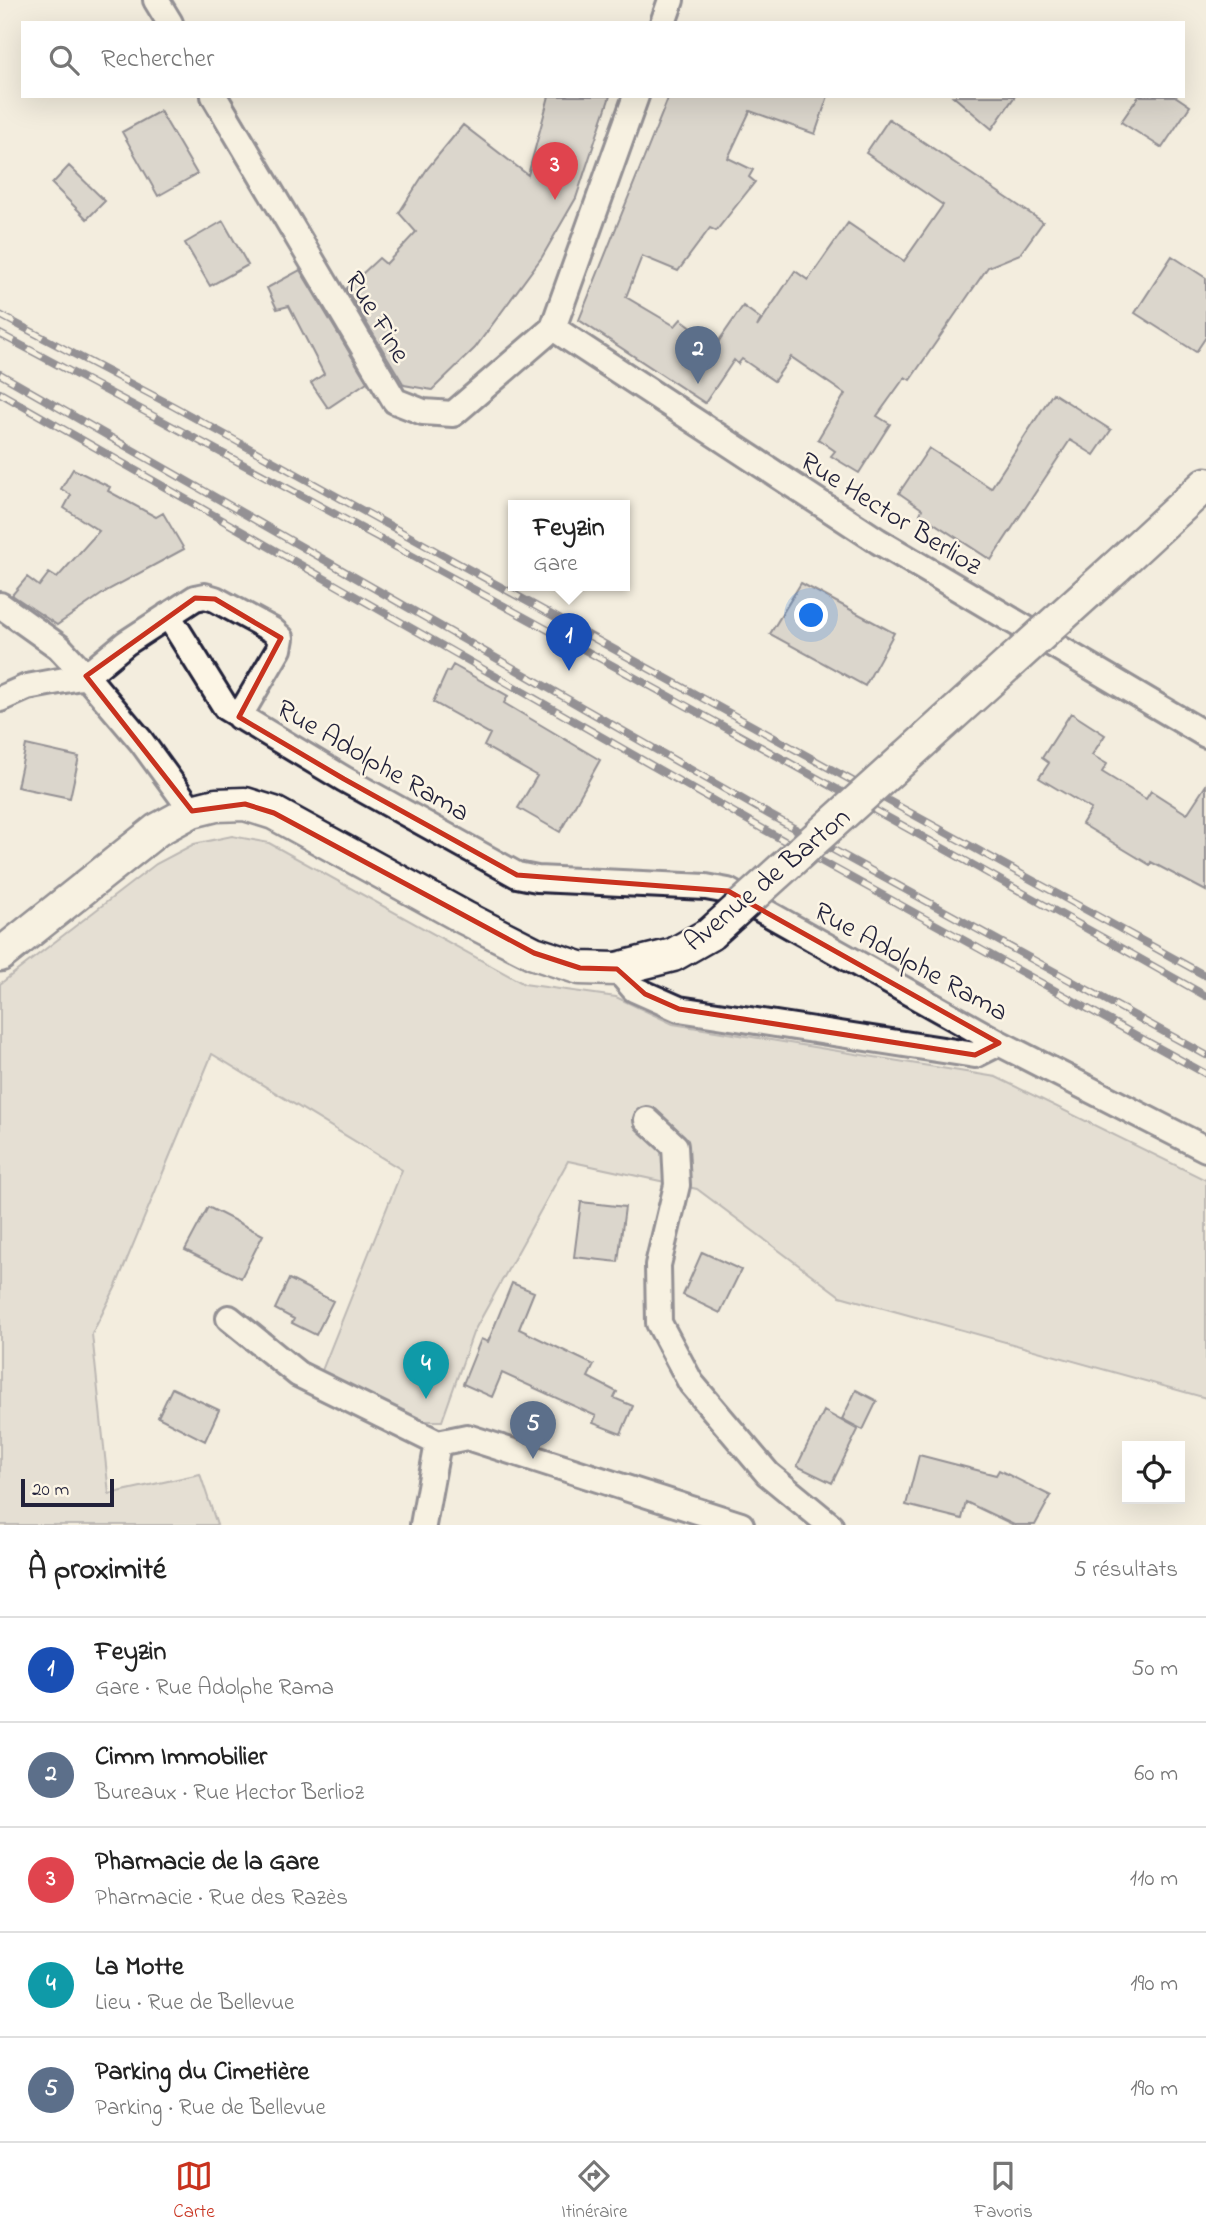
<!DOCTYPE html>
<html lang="fr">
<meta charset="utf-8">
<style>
:root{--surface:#fff;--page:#f6f6f6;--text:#222;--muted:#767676;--line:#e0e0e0;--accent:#c8321e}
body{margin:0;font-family:"Indie Flower",sans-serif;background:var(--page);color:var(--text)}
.controls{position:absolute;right:21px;bottom:21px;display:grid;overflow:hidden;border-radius:0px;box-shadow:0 7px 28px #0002}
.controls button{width:63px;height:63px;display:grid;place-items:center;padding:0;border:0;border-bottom:2px solid var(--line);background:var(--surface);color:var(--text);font:35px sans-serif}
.scale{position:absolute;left:21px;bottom:18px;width:93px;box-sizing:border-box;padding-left:7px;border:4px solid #22223b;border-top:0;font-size:19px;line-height:24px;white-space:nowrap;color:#22223b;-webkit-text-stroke:5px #fcf5e5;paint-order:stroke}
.you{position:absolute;left:812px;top:616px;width:24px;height:24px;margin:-18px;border:5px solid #fff;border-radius:50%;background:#1a73e8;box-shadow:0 0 0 10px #1a73e833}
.badge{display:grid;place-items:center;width:46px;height:46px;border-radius:50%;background:var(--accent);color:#fff;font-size:23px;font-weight:700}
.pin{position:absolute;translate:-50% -58px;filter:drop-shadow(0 2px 4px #0008)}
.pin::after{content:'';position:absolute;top:37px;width:24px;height:21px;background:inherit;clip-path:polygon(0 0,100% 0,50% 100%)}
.popup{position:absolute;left:508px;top:500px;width:122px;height:91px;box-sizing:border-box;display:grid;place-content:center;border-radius:0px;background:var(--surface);filter:drop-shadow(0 2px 5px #0005);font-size:23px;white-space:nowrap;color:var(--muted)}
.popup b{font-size:26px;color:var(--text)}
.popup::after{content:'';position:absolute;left:50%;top:100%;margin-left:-14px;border:14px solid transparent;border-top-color:var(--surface)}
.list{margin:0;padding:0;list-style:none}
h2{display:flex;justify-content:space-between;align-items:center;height:91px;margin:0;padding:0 28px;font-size:30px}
h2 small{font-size:23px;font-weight:400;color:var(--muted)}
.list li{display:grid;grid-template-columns:46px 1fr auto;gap:21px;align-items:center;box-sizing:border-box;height:105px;padding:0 28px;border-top:2px solid var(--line)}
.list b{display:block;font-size:26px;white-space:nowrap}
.list p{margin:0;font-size:23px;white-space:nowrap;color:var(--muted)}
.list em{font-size:23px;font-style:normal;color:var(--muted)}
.icon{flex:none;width:38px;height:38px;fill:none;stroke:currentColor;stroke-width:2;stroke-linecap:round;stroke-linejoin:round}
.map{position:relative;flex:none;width:1206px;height:1525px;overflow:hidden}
.search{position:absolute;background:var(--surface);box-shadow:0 7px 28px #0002;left:21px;right:21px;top:21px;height:77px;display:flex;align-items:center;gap:18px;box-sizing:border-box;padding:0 24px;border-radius:0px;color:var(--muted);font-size:26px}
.sheet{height:616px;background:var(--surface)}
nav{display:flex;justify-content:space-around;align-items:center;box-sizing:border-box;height:98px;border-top:2px solid var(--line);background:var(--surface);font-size:19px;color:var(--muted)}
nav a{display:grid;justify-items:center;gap:4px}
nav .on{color:var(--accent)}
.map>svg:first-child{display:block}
.green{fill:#d4cfc6;stroke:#7b7880;stroke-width:2}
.building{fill:#bfbab6;stroke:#22223b;stroke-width:2}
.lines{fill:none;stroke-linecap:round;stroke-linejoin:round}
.minor-casing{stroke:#22223b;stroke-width:30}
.tertiary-casing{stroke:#22223b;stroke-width:37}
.minor{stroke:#fcf5e5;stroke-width:24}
.tertiary{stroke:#fcf5e5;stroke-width:32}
.rail-casing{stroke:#22223b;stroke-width:8}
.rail{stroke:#fcf5e5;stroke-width:5;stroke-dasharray:16;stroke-linecap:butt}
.tertiary-bridge-casing{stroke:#22223b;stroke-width:37;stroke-linecap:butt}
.tertiary-bridge{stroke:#fcf5e5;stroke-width:32}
.marked{fill:none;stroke:#c8321e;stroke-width:5;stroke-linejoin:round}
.labels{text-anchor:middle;stroke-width:5;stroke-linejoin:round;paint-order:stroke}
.street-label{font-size:28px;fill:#22223b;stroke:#fcf5e5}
</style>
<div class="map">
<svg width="1206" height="1525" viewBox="0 0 1206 1525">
<rect width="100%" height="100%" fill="#f3edde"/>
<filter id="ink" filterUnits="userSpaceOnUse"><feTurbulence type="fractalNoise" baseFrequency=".0143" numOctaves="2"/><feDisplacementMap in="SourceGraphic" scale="14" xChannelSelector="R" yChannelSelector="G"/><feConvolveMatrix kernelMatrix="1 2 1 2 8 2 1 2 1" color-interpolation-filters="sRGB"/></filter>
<g filter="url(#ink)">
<path class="green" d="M 232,836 L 269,843 L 524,984 L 616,997 L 673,1024 L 996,1077 L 1206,1180 L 1206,1398 L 840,1296 L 697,1189 L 568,1161 L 473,1333 L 442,1421 L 404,1421 L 319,1378 L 402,1170 L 212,1054 L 116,1286 L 92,1334 L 109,1494 L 200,1474 L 217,1525 L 0,1525 L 0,984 L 156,864 L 194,844 Z"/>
<path class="building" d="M 549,96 L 610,96 L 576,198 L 542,257 L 475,348 L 432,390 L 404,385 L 346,289 L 379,258 L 386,264 L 416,232 L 399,213 L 427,169 L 463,125 L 528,175 Z
M 669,96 L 828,96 L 815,134 L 750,111 L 728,158 L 753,170 L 749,177 L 755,182 L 716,231 L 710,228 L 678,271 L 642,256 L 626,297 L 675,326 L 681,319 L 716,345 L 743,306 L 761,319 L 757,327 L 795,271 L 808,280 L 848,223 L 904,261 L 943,205 L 866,153 L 889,119 L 1043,222 L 1020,254 L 988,267 L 910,380 L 905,377 L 877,416 L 890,424 L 859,473 L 831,456 L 835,451 L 818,439 L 845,394 L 791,357 L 774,381 L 742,359 L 738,364 L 734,360 L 705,403 L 579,320 Z
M 953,96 L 1015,96 L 992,129 Z
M 1139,96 L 1175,96 L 1190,106 L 1162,148 L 1121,122 Z
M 160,111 L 197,174 L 158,196 L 122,132 Z
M 69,166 L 105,201 L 87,219 L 52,184 Z
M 223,221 L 248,265 L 210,286 L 185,243 Z
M 1172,256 L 1206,278 L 1206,337 L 1196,352 L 1135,313 Z
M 300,270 L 367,382 L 328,408 L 311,383 L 324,374 L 289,306 L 277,309 L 267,288 Z
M 1053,393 L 1111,430 L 1094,455 L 1070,440 L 991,560 L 920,514 L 922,509 L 899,493 L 929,448 L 991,488 Z
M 73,469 L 110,487 L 108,491 L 156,517 L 163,513 L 184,549 L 108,590 L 57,625 L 12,595 L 27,577 L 39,586 L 49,573 L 57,578 L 99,531 L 64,508 L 71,495 L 61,489 Z
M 801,583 L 894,633 L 865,686 L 770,634 Z
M 453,665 L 508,696 L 504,703 L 600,760 L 560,832 L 518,808 L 537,776 L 484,746 L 490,734 L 433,702 L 447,671 L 449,672 Z
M 1071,713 L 1105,735 L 1092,755 L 1107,764 L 1102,772 L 1146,799 L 1151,791 L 1187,814 L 1206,785 L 1206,891 L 1151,862 L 1150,865 L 1082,824 L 1091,809 L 1039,778 L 1049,763 L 1042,758 Z
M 26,745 L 79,757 L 70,798 L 17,787 Z
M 581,1202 L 625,1207 L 618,1262 L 574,1257 Z
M 208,1207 L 263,1235 L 241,1278 L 185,1250 Z
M 702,1252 L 741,1270 L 720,1313 L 683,1295 Z
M 289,1279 L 333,1301 L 316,1335 L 292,1323 L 294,1319 L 275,1309 Z
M 512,1283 L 534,1292 L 519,1329 L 594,1365 L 588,1377 L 617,1392 L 614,1398 L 633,1406 L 621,1434 L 593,1423 L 596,1416 L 502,1373 L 492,1397 L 463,1384 L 481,1339 L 488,1342 Z
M 172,1388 L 219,1410 L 205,1441 L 158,1417 Z
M 856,1390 L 877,1401 L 863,1430 L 842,1419 Z
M 824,1411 L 858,1430 L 832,1483 L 797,1466 Z
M 919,1455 L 996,1475 L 999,1470 L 1051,1496 L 1035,1525 L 1014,1525 L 966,1502 L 962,1519 L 906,1505 Z"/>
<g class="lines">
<defs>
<path id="minor" d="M 156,0 L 170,23
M 663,23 L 671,0
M 214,96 L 395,401 L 423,412 L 453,414 L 553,328
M 553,328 L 878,541 L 1206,735
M 553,328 L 636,96
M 0,605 L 59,647 L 86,676 L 141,741 L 192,811
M 168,615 L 226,708 L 344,779 L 517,875 L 537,879 L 706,887 L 728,891 L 999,1043 L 1206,1149
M 0,699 L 27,687 L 86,676 L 126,643 L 195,598 L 205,596 L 215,599 L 272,630 L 281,638 L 279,649 L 239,717
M 617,969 L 634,989 L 679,1009 L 975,1055 L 999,1043
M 647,1120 L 675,1146 L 677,1185 L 658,1265 L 659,1323 L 691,1383 L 768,1474 L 830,1525
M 229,1318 L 298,1374 L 438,1443 L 467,1437 L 741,1525
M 423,1525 L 438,1443"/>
<path id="tertiary" d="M 1115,568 L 1206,484
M 0,955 L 157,830 L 192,811 L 216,805 L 245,804 L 274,813 L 465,918 L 534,953 L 580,968 L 617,969 L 673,955 L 710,934"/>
</defs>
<use href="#minor" class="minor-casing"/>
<use href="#tertiary" class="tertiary-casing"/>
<use href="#minor" class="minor"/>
<use href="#tertiary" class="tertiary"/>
<defs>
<path id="rail" d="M 0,315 L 173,406 L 1206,976
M 0,334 C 405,550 807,770 1206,996
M 0,374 L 770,815 L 1206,1055
M 0,393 L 763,829 L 1206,1074"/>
</defs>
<use href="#rail" class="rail-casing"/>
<use href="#rail" class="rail"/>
<defs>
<path id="tertiary-bridge" d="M 710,934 L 1115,568"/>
</defs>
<use href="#tertiary-bridge" class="tertiary-bridge-casing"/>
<use href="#tertiary-bridge" class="tertiary-bridge"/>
</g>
</g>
<path d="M0 0H1206V1525H0ZM 195,598 L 215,599 L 281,638 L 239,717 L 344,779 L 517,875 L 728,891 L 999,1043 L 975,1055 L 679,1009 L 645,994 L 617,969 L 580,968 L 534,953 L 274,813 L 245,804 L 192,811 L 86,676 Z" fill="#f3edde" fill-opacity=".55" fill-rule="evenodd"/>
<path class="marked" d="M 195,598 L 215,599 L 281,638 L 239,717 L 344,779 L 517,875 L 728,891 L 999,1043 L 975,1055 L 679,1009 L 645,994 L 617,969 L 580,968 L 534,953 L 274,813 L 245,804 L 192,811 L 86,676 Z"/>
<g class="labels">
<g class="street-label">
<text transform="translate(379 316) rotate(59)" y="10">Rue Fine</text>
<text transform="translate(892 512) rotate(32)" y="10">Rue Hector Berlioz</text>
<text transform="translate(374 759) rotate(30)" y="10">Rue Adolphe Rama</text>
<text transform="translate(766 878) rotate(-40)" y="10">Avenue de Barton</text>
<text transform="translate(912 960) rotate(29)" y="10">Rue Adolphe Rama</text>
</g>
</g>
</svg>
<div class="controls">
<button><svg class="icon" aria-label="locate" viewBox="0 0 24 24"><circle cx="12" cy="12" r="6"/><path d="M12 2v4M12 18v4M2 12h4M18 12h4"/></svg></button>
</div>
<div class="scale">20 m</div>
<div class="you"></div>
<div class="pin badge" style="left:569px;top:671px;background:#1a4fb4">1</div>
<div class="popup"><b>Feyzin</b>Gare</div>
<div class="pin badge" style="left:698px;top:384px;background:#5c6f8a">2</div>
<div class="pin badge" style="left:555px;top:200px;background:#e0444e">3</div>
<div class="pin badge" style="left:426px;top:1399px;background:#0f9aa8">4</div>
<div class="pin badge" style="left:533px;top:1459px;background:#5c6f8a">5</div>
<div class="search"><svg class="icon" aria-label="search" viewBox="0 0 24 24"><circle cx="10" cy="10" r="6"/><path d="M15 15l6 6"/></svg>Rechercher</div>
</div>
<section class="sheet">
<h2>À proximité<small>5 résultats</small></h2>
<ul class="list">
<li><span class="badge" style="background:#1a4fb4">1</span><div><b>Feyzin</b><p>Gare · Rue Adolphe Rama</p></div><em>50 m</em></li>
<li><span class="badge" style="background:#5c6f8a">2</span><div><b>Cimm Immobilier</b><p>Bureaux · Rue Hector Berlioz</p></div><em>60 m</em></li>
<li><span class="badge" style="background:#e0444e">3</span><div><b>Pharmacie de la Gare</b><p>Pharmacie · Rue des Razès</p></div><em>110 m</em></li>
<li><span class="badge" style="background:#0f9aa8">4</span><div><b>La Motte</b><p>Lieu · Rue de Bellevue</p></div><em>190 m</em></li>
<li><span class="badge" style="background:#5c6f8a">5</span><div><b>Parking du Cimetière</b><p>Parking · Rue de Bellevue</p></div><em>190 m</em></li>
</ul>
</section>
<nav>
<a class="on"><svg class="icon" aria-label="map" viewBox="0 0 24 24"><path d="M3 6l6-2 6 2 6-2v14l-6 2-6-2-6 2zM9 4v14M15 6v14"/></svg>Carte</a>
<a><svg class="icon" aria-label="directions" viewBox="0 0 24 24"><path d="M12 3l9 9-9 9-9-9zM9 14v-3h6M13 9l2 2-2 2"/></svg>Itinéraire</a>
<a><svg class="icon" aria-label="saved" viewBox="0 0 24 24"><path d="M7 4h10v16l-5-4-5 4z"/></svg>Favoris</a>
</nav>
